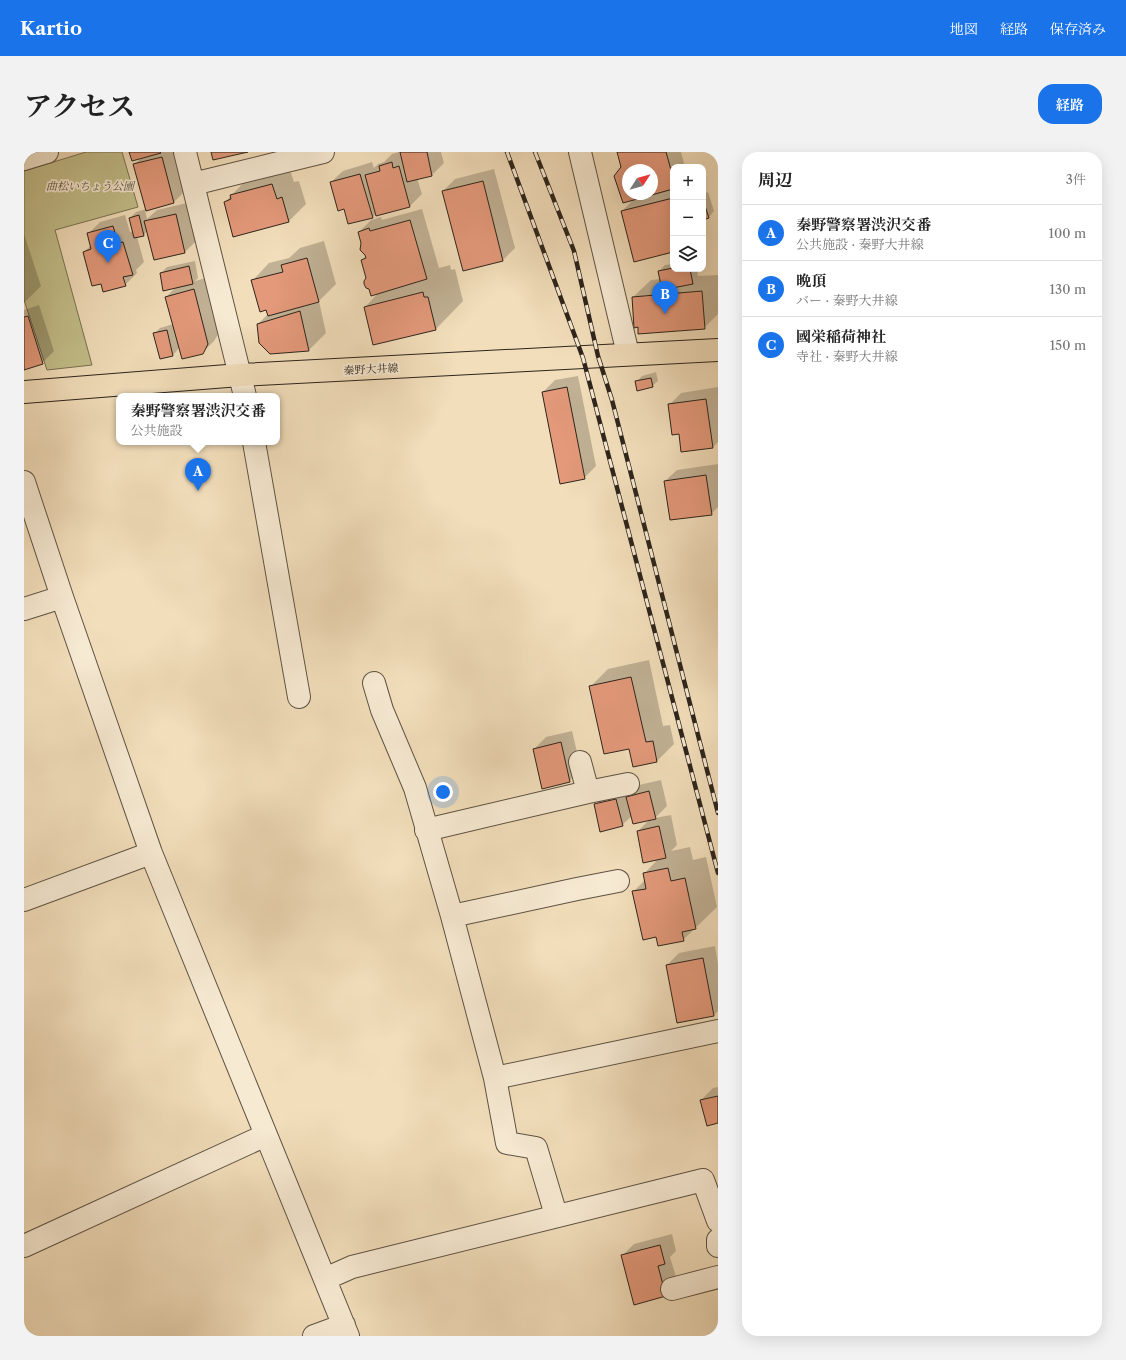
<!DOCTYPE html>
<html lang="ja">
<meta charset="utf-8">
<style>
:root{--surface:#fff;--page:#f2f2f2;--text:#222;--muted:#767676;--line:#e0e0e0;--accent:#1a73e8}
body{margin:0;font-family:"Libre Caslon Text","Noto Serif JP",serif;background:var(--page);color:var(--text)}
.controls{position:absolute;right:12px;top:12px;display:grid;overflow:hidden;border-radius:8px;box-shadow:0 4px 16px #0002}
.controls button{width:36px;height:36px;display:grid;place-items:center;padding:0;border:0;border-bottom:1px solid var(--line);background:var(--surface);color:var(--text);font:20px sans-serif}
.compass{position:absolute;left:598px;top:12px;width:36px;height:36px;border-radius:50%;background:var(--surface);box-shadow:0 4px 16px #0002;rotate:54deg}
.you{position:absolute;left:419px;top:640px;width:14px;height:14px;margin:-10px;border:3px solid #fff;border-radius:50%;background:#1a73e8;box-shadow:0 0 0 6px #1a73e833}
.badge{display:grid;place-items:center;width:26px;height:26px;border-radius:50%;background:var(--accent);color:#fff;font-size:13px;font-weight:700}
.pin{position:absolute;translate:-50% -33px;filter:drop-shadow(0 1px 2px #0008)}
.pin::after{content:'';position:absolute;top:21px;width:14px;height:12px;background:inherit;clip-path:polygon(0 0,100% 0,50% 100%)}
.popup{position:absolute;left:92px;top:241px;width:164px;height:52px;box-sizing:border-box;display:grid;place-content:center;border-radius:8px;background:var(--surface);filter:drop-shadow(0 1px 3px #0005);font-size:13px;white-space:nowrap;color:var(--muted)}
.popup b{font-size:15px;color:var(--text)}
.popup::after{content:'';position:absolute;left:50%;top:100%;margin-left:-8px;border:8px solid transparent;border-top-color:var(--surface)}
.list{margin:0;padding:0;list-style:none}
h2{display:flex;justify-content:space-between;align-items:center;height:52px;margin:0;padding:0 16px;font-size:17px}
h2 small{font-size:13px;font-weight:400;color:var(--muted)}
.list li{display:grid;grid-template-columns:26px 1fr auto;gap:12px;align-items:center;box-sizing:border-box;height:56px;padding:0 16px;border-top:1px solid var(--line)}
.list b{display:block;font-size:15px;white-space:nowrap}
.list p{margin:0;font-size:13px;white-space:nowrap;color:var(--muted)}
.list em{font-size:13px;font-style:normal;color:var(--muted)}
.icon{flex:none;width:22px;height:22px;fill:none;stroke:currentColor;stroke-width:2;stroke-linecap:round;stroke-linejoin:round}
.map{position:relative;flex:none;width:694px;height:1184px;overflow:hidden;border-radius:16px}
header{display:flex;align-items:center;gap:24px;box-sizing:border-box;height:56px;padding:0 20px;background:var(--accent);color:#fff}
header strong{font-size:19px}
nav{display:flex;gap:22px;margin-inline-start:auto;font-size:14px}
.intro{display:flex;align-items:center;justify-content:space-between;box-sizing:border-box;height:96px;padding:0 24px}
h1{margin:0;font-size:28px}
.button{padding:10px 18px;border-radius:16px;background:var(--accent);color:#fff;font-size:14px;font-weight:700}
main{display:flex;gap:24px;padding:0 24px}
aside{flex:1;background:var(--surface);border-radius:16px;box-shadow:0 4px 16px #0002}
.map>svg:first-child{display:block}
.green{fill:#c3bf8b;stroke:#787253}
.shadow{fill:#0003;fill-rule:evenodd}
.building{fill:#e3997a;stroke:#2d241b;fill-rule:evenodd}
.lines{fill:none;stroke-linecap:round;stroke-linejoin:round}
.minor-casing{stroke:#5e5243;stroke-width:24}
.major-casing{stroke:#2d241b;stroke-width:24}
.minor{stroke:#f7ead3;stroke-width:22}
.major{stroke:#f2debb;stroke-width:22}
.rail-casing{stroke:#2d241b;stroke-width:4.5}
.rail{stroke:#f7ead3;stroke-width:3;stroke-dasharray:9;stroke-linecap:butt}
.labels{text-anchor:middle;stroke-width:3.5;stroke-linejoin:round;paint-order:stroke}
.park-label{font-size:11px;font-style:italic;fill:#5a523d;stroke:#f7ead3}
.street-label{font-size:11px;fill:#2d241b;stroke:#f7ead3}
</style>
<header>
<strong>Kartio</strong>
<nav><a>地図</a><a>経路</a><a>保存済み</a></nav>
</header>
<div class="intro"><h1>アクセス</h1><a class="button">経路</a></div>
<main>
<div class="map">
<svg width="694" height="1184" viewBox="0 0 694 1184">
<rect width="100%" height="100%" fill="#f2debb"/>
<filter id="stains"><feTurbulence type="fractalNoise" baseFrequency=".005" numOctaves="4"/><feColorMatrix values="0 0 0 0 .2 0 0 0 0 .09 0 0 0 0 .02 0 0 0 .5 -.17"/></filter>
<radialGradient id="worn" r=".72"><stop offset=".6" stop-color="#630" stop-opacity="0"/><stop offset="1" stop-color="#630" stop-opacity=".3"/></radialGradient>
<path class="green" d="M 62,0 L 98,0 L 114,55 L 31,78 L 68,213 L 23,218 L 0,148 L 0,19 Z"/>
<path class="shadow" d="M 106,0 L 151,0 L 162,38 L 150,50 L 121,58 L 123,67 L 133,58 L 163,51 L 173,88 L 161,100 L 123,79 L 120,83 L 113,85 L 120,110 L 112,118 L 113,121 L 101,133 L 77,131 L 60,100 L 67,93 L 64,82 L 76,70 L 101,63 L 106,80 L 109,79 L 106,66 L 112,60 L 122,57 L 111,12 L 118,5 Z
M 375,0 L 417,0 L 420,11 L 408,23 L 393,26 L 398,42 L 386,54 L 352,61 L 349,65 L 320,56 L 307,30 L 319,19 L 348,10 L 350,16 L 354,12 L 360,10 L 368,2 Z
M 594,0 L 657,0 L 661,15 L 649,15 L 649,99 L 598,59 L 610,47 L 599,50 L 598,15 ZM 604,18 L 628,18 L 628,42 L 604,42 Z
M 265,15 L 270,30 L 275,29 L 282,52 L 265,69 L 201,50 L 224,26 Z
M 470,17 L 491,96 L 479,108 L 419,39 L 431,27 Z
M 684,40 L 690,59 L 685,65 L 679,67 L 679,42 Z
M 398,57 L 415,116 L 426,113 L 427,118 L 431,117 L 439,149 L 412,177 L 341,155 L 355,140 L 343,126 L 338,108 L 342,104 L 335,80 L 347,68 L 357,65 L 358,68 Z
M 0,82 L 17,134 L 0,151 Z
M 300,89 L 312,132 L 295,149 L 302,181 L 285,198 L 246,201 L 234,172 L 244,162 L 228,129 L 245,111 L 265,106 L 276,96 Z
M 171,109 L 174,126 L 171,129 L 182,126 L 196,179 L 190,189 L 178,201 L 156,195 L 149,203 L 136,206 L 130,182 L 136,176 L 149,172 L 142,145 L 152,135 L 137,121 L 143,115 Z
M 649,112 L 649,117 L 673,117 L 674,124 L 694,123 L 694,162 L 680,176 L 615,174 L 609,145 L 627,128 L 637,127 L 635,119 L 641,113 Z
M 15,153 L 30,199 L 18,211 L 0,217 L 0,158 Z
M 632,220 L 634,229 L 628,234 L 612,230 L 618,224 Z
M 554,224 L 572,314 L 560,326 L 519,240 L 531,228 Z
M 694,235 L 694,290 L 689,295 L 658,299 L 656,281 L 645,253 L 657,241 Z
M 694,312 L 694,355 L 687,362 L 641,329 L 653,318 Z
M 625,508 L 639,574 L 646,573 L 650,592 L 633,609 L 605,595 L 566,535 L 584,517 Z
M 548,579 L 557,617 L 545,629 L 510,597 L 522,585 Z
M 637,628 L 643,654 L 631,666 L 647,663 L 653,693 L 647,699 L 666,695 L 669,708 L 682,705 L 693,755 L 659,788 L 609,740 L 621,728 L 620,722 L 635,706 L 614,679 L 626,667 L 608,664 L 598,673 L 571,653 L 583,641 L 606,643 L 615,633 Z
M 691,794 L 694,812 L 694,859 L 690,863 L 654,870 L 643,813 L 655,801 Z
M 694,935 L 694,970 L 677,948 L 689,936 Z
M 648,1082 L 652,1099 L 646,1105 L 654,1131 L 642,1143 L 598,1104 L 610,1092 Z"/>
<path class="building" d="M 105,0 L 136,0 L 137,1 L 108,9 Z
M 187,0 L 224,0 L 189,8 Z
M 376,0 L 403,0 L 408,24 L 383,30 Z
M 593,0 L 642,0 L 649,25 L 649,37 L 599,51 L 590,24 L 597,15 ZM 604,18 L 628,18 L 628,42 L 604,42 Z
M 138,5 L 150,51 L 122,59 L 109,12 Z
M 368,10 L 369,16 L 375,14 L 386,55 L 352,64 L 341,23 L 356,19 L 355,14 Z
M 336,22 L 349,66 L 324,72 L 320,57 L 314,59 L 306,30 Z
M 459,29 L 479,109 L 439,119 L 418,39 Z
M 248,32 L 253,47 L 258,45 L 265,70 L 209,85 L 200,50 L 207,47 L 206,43 Z
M 649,46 L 649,100 L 610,110 L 597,59 Z
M 679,48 L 685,66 L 679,68 Z
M 152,62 L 161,101 L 130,108 L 120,69 Z
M 115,63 L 120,84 L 110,86 L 105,66 Z
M 386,68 L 403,127 L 347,144 L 345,137 L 342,136 L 340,132 L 340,129 L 342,126 L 337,108 L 342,106 L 341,103 L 336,98 L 337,91 L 334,80 L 345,76 L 346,79 Z
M 89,74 L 94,91 L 99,90 L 109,123 L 99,125 L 102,134 L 79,140 L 77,132 L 68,134 L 59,100 L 67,97 L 63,81 Z
M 283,106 L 295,150 L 244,164 L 242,158 L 236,160 L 227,128 L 259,120 L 257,113 Z
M 165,114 L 169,132 L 139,139 L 136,121 Z
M 649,116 L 649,117 L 666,117 L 669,132 L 638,138 L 634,119 Z
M 170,137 L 184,192 L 179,202 L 158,207 L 141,145 Z
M 678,139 L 681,177 L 614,182 L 614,175 L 610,176 L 608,145 Z
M 399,140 L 400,145 L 404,145 L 412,178 L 349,193 L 340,155 Z
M 276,159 L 285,199 L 246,202 L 235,191 L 233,172 Z
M 4,164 L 19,212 L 0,218 L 0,165 Z
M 143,178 L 149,204 L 136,207 L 129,181 Z
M 627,226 L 629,235 L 613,239 L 611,229 Z
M 543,235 L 561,327 L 536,332 L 518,240 Z
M 682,247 L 689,296 L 657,300 L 655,282 L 648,283 L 644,252 Z
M 682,323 L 688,363 L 646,368 L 640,329 Z
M 607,525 L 622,590 L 629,589 L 633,610 L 609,615 L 605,597 L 580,602 L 565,534 Z
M 537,590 L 546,630 L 518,637 L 509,597 Z
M 625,639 L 632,667 L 609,672 L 602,645 Z
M 592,647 L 599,674 L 576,680 L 570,652 Z
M 635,674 L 642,706 L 619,711 L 613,679 Z
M 644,716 L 647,729 L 661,726 L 672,777 L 658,780 L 660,789 L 634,794 L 632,785 L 619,788 L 608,739 L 622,737 L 619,721 Z
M 679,806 L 690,864 L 653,871 L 642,813 Z
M 694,944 L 694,971 L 683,974 L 676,948 Z
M 636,1093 L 641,1112 L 634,1114 L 642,1144 L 610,1153 L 597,1103 Z"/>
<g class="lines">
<defs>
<path id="minor" d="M 161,0 L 221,244
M 556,0 L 604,202
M 0,7 L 23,0
M 169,32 L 299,0
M 230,290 L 275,545
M 0,330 L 38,445 L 127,701 L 324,1184
M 0,457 L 38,445
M 350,531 L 358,558 L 391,636 L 428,764 L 471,926 L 483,991 L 512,996 L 532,1063
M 556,610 L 564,640
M 402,678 L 564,640 L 604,632
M 0,748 L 127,701
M 428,764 L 553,737 L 594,729
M 471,926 L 694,879
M 694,1088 L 694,1094
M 0,1094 L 242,983
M 301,1127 L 328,1115 L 679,1028 L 694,1069
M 648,1137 L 694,1125
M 290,1184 L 320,1173"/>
<path id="major" d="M 0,240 L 216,223 L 694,198"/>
</defs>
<use href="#minor" class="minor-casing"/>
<use href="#major" class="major-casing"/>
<use href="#minor" class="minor"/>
<use href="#major" class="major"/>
<defs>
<path id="rail" d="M 483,0 L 559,206 L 694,721
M 511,0 L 550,99 L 574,204 L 588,248 L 694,661"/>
</defs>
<use href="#rail" class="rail-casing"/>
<use href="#rail" class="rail"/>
</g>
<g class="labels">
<g class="park-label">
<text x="66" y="38">曲松いちょう公園</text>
</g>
<g class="street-label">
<text transform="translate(347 217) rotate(-3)" y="4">秦野大井線</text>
</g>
</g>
<rect width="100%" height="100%" filter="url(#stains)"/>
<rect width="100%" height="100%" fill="url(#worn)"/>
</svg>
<div class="controls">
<button>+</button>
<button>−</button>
<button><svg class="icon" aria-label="layers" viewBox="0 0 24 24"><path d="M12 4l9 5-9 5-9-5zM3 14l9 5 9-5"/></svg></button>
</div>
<svg class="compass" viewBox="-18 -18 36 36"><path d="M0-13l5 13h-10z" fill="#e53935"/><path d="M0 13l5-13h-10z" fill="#767676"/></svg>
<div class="you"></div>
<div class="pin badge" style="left:174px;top:339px">A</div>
<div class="popup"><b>秦野警察署渋沢交番</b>公共施設</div>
<div class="pin badge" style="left:641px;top:162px">B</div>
<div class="pin badge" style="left:84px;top:111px">C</div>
</div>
<aside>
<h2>周辺<small>3件</small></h2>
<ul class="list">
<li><span class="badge">A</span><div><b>秦野警察署渋沢交番</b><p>公共施設 · 秦野大井線</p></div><em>100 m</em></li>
<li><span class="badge">B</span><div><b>晩頂</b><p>バー · 秦野大井線</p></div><em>130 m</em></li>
<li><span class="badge">C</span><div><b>國栄稲荷神社</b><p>寺社 · 秦野大井線</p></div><em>150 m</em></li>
</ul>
</aside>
</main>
